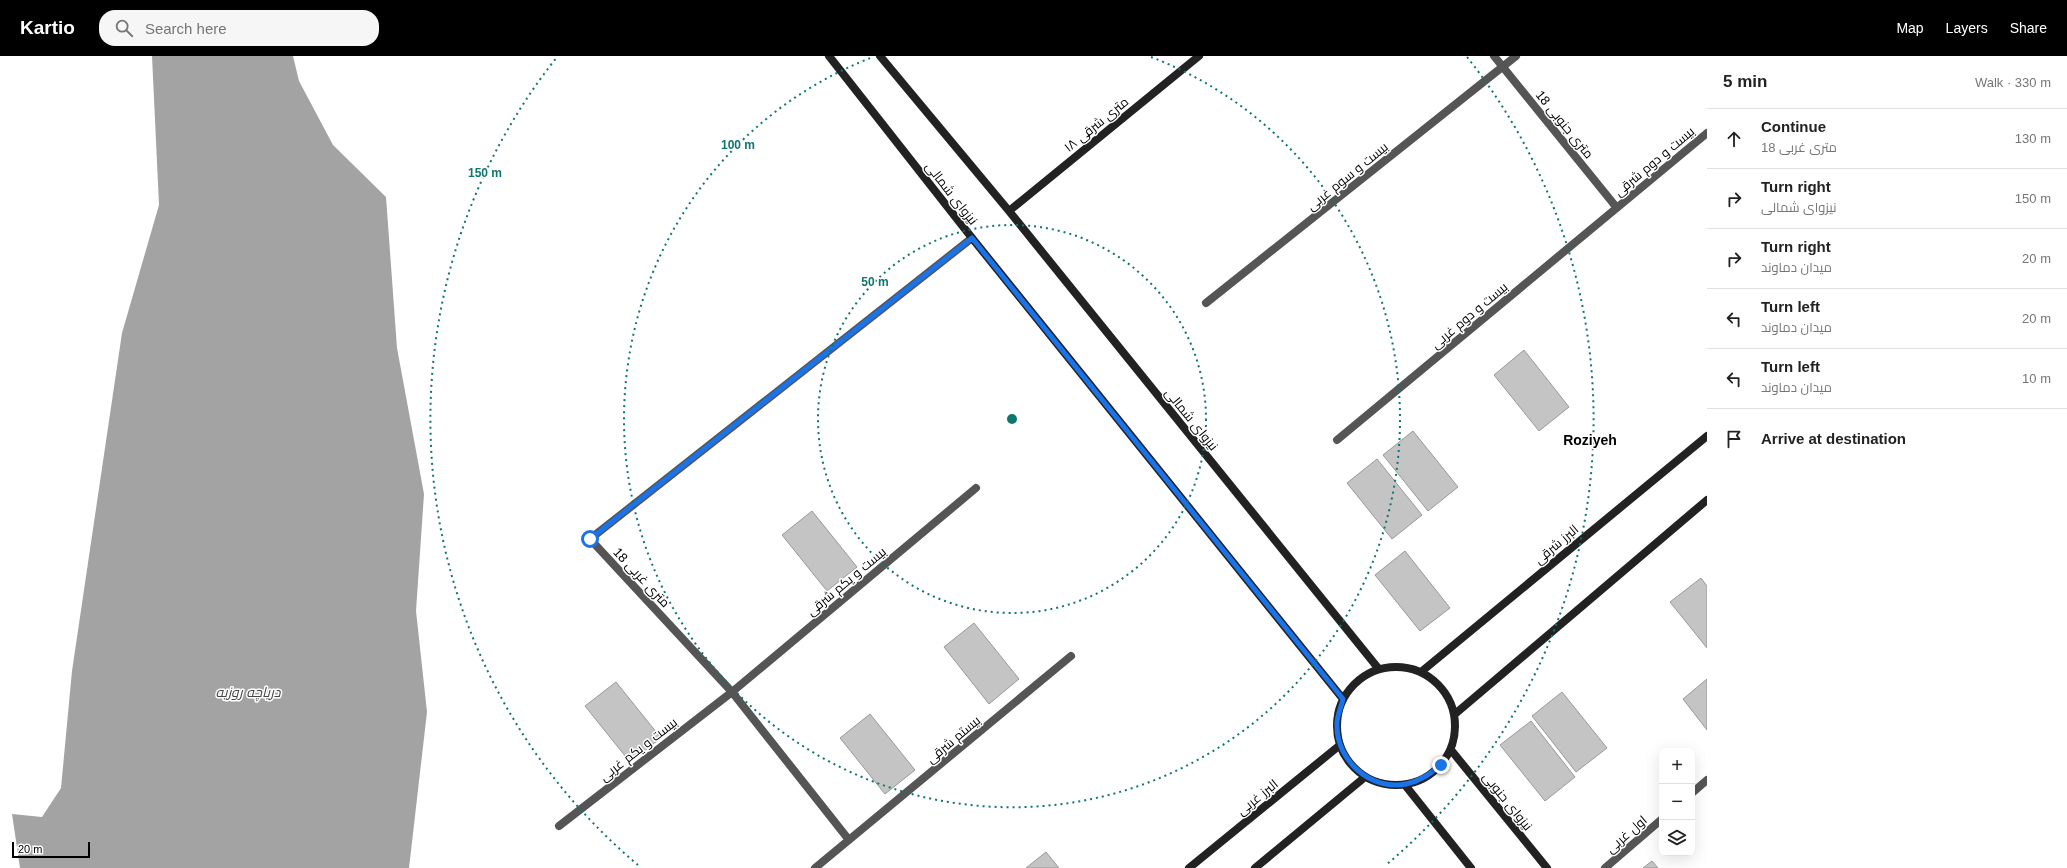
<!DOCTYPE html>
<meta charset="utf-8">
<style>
:root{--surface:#fff;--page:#f6f6f6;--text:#222;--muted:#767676;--line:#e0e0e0;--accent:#000}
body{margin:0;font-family:Arial,Cairo,sans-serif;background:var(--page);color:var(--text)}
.controls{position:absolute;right:12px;bottom:12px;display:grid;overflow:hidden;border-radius:8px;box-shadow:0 4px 16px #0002}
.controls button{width:36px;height:36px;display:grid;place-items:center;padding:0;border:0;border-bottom:1px solid var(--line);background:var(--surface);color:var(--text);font:20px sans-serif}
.scale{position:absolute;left:12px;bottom:10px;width:78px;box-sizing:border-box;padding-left:4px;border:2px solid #000;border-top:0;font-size:11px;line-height:14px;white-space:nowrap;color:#000;-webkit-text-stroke:3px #fff;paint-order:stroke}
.stop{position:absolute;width:12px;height:12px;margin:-9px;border:3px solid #1a73e8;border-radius:50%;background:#fff}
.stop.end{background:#1a73e8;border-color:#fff;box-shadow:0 1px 4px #0008}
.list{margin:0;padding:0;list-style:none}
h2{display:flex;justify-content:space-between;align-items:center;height:52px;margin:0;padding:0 16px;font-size:17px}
h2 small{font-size:13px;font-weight:400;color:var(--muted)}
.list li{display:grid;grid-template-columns:26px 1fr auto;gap:12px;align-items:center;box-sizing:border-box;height:60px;padding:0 16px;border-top:1px solid var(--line)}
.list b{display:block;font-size:15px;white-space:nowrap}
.list p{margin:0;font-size:13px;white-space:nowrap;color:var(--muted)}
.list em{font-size:13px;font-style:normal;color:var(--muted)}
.icon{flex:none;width:22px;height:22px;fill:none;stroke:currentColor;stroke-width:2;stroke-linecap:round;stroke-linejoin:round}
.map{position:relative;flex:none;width:1707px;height:812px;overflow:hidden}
header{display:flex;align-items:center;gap:24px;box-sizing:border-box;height:56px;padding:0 20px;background:var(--accent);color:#fff}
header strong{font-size:19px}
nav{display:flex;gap:22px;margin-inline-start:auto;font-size:14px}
.search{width:280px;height:36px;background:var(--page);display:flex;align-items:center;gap:10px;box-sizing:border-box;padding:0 14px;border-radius:16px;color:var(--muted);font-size:15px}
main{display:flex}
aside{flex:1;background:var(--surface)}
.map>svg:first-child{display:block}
.water{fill:#a3a3a3}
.building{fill:#c4c4c4;stroke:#999}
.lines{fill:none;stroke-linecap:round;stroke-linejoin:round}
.street{stroke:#555;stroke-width:8}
.secondary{stroke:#222;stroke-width:8}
.route{stroke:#1a73e8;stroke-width:5}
.ring{fill:none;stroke:#0f766e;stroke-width:2;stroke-dasharray:2 4}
.labels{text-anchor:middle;stroke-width:3;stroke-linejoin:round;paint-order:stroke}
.street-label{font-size:13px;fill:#000;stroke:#fff}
.neighbourhood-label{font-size:14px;font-weight:bold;fill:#000;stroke:#fff}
.water-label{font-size:14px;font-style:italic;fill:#444;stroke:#fff}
.centre{fill:#0f766e;stroke:#fff;stroke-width:2}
.ring-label{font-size:12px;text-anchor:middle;font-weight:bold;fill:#0f766e;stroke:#fff;stroke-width:3;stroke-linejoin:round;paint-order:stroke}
</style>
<header>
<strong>Kartio</strong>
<div class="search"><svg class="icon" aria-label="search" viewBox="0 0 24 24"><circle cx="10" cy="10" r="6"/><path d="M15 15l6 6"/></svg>Search here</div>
<nav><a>Map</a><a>Layers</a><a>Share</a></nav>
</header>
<main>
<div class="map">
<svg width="1707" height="812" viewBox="0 0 1707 812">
<rect width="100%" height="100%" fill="#fff"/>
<path class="water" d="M 152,0 L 293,0 L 299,25 L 333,89 L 386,141 L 397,292 L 424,438 L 416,555 L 427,656 L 409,812 L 20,812 L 12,758 L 42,761 L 61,732 L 72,615 L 122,277 L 159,149 Z"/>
<path class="building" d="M 1524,294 L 1569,351 L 1539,375 L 1494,319 Z
M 1413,375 L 1458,431 L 1428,455 L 1383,399 Z
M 1377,403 L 1422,459 L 1392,483 L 1347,427 Z
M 812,455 L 857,511 L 827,535 L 782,479 Z
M 1405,495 L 1450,552 L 1420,575 L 1375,519 Z
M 1701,522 L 1707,530 L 1707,592 L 1670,546 Z
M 974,567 L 1019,623 L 989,648 L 944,591 Z
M 1707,623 L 1707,674 L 1683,643 Z
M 616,626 L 661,682 L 630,706 L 585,650 Z
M 1562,636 L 1607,692 L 1576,716 L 1532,660 Z
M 870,658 L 915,714 L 885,738 L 840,682 Z
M 1531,665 L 1575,721 L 1545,745 L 1500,689 Z
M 1046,796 L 1059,812 L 1026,812 Z
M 1652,805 L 1658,812 L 1643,812 Z"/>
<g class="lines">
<path class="street" d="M 1494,0 L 1617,152
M 1206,247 L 1516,0
M 1337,384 L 1707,77
M 1692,737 L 1707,724
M 559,770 L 732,636 L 976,432
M 849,784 L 732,636 L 590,483 L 972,182
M 815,812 L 1071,600
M 1605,812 L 1662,763"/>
<path class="secondary" d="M 829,0 L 972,182 L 1343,643
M 880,0 L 1009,155 L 1378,612
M 1009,155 L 1199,0
M1337 670a59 59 0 1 1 118 0a59 59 0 1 1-118 0Z
M 1421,616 L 1707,380
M 1455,658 L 1707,444
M 1451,694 L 1547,812
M 1405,729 L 1471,812
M 1189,812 L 1340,689
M 1255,812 L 1365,721"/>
</g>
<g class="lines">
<path class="route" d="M 590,483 L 972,182 L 1343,643 C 1341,652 1336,662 1337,670 C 1337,705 1371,735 1406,728 C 1420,725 1430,718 1441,709"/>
</g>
<g class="ring">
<circle cx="1012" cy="363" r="194"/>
<path d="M1151 1A388 388 0 1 1 873 1"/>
<path d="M638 809A582 582 0 0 1 557 1M1467 1A582 582 0 0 1 1386 809"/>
</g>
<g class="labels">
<g class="street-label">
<text transform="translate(1096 68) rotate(-39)" y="5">۱۸ متری شرقی</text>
<text transform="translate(1565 68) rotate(51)" y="5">18 متری جنوبی</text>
<text transform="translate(1654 105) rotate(-40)" y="5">بیست و دوم شرقی</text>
<text transform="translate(1347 120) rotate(-39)" y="5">بیست و سوم غربی</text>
<text transform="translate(952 137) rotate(52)" y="5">نیزوای شمالی</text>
<text transform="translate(1469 259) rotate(-40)" y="5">بیست و دوم غربی</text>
<text transform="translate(1192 363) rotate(51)" y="5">نیزوای شمالی</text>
<text transform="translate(1556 488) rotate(-40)" y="5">البرز شرقی</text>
<text transform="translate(642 521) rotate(47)" y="5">18 متری غربی</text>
<text transform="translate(846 525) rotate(-40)" y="5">بیست و یکم شرقی</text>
<text transform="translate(953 683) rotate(-40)" y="5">بیستم شرقی</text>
<text transform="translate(638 693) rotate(-38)" y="5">بیست و یکم غربی</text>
<text transform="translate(1257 741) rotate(-39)" y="5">البرز غربی</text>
<text transform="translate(1508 745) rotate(51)" y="5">نیزوای جنوبی</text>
<text transform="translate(1626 778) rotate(-41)" y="5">اول غربی</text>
</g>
<g class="neighbourhood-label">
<text x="1590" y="389">Roziyeh</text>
</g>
<g class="water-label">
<text x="248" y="641">دریاچه روزیه</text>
</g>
</g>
<circle cx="1012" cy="363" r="6" class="centre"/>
<g class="ring-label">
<text x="738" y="93">100 m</text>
<text x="485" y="121">150 m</text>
<text x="875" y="230">50 m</text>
</g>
</svg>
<div class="controls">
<button>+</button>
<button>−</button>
<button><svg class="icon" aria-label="layers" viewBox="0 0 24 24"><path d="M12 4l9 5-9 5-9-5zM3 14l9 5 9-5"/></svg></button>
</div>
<div class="scale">20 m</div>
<div class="stop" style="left:590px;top:483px"></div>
<div class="stop end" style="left:1441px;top:709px"></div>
</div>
<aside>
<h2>5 min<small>Walk · 330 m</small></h2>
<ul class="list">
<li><svg class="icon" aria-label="ahead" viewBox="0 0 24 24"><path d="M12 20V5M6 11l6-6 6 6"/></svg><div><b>Continue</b><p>18 متری غربی</p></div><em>130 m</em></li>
<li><svg class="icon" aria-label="right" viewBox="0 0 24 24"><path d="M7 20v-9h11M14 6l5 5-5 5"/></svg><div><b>Turn right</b><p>نیزوای شمالی</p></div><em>150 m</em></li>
<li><svg class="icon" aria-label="right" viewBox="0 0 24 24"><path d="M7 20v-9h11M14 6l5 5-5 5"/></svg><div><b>Turn right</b><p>میدان دماوند</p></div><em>20 m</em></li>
<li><svg class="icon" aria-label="left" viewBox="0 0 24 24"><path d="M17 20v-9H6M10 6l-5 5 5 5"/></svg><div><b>Turn left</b><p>میدان دماوند</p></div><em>20 m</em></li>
<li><svg class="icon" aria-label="left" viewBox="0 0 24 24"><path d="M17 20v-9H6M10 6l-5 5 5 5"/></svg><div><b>Turn left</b><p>میدان دماوند</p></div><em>10 m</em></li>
<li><svg class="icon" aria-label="arrive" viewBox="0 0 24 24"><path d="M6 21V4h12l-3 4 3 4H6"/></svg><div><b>Arrive at destination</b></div></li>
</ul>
</aside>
</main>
